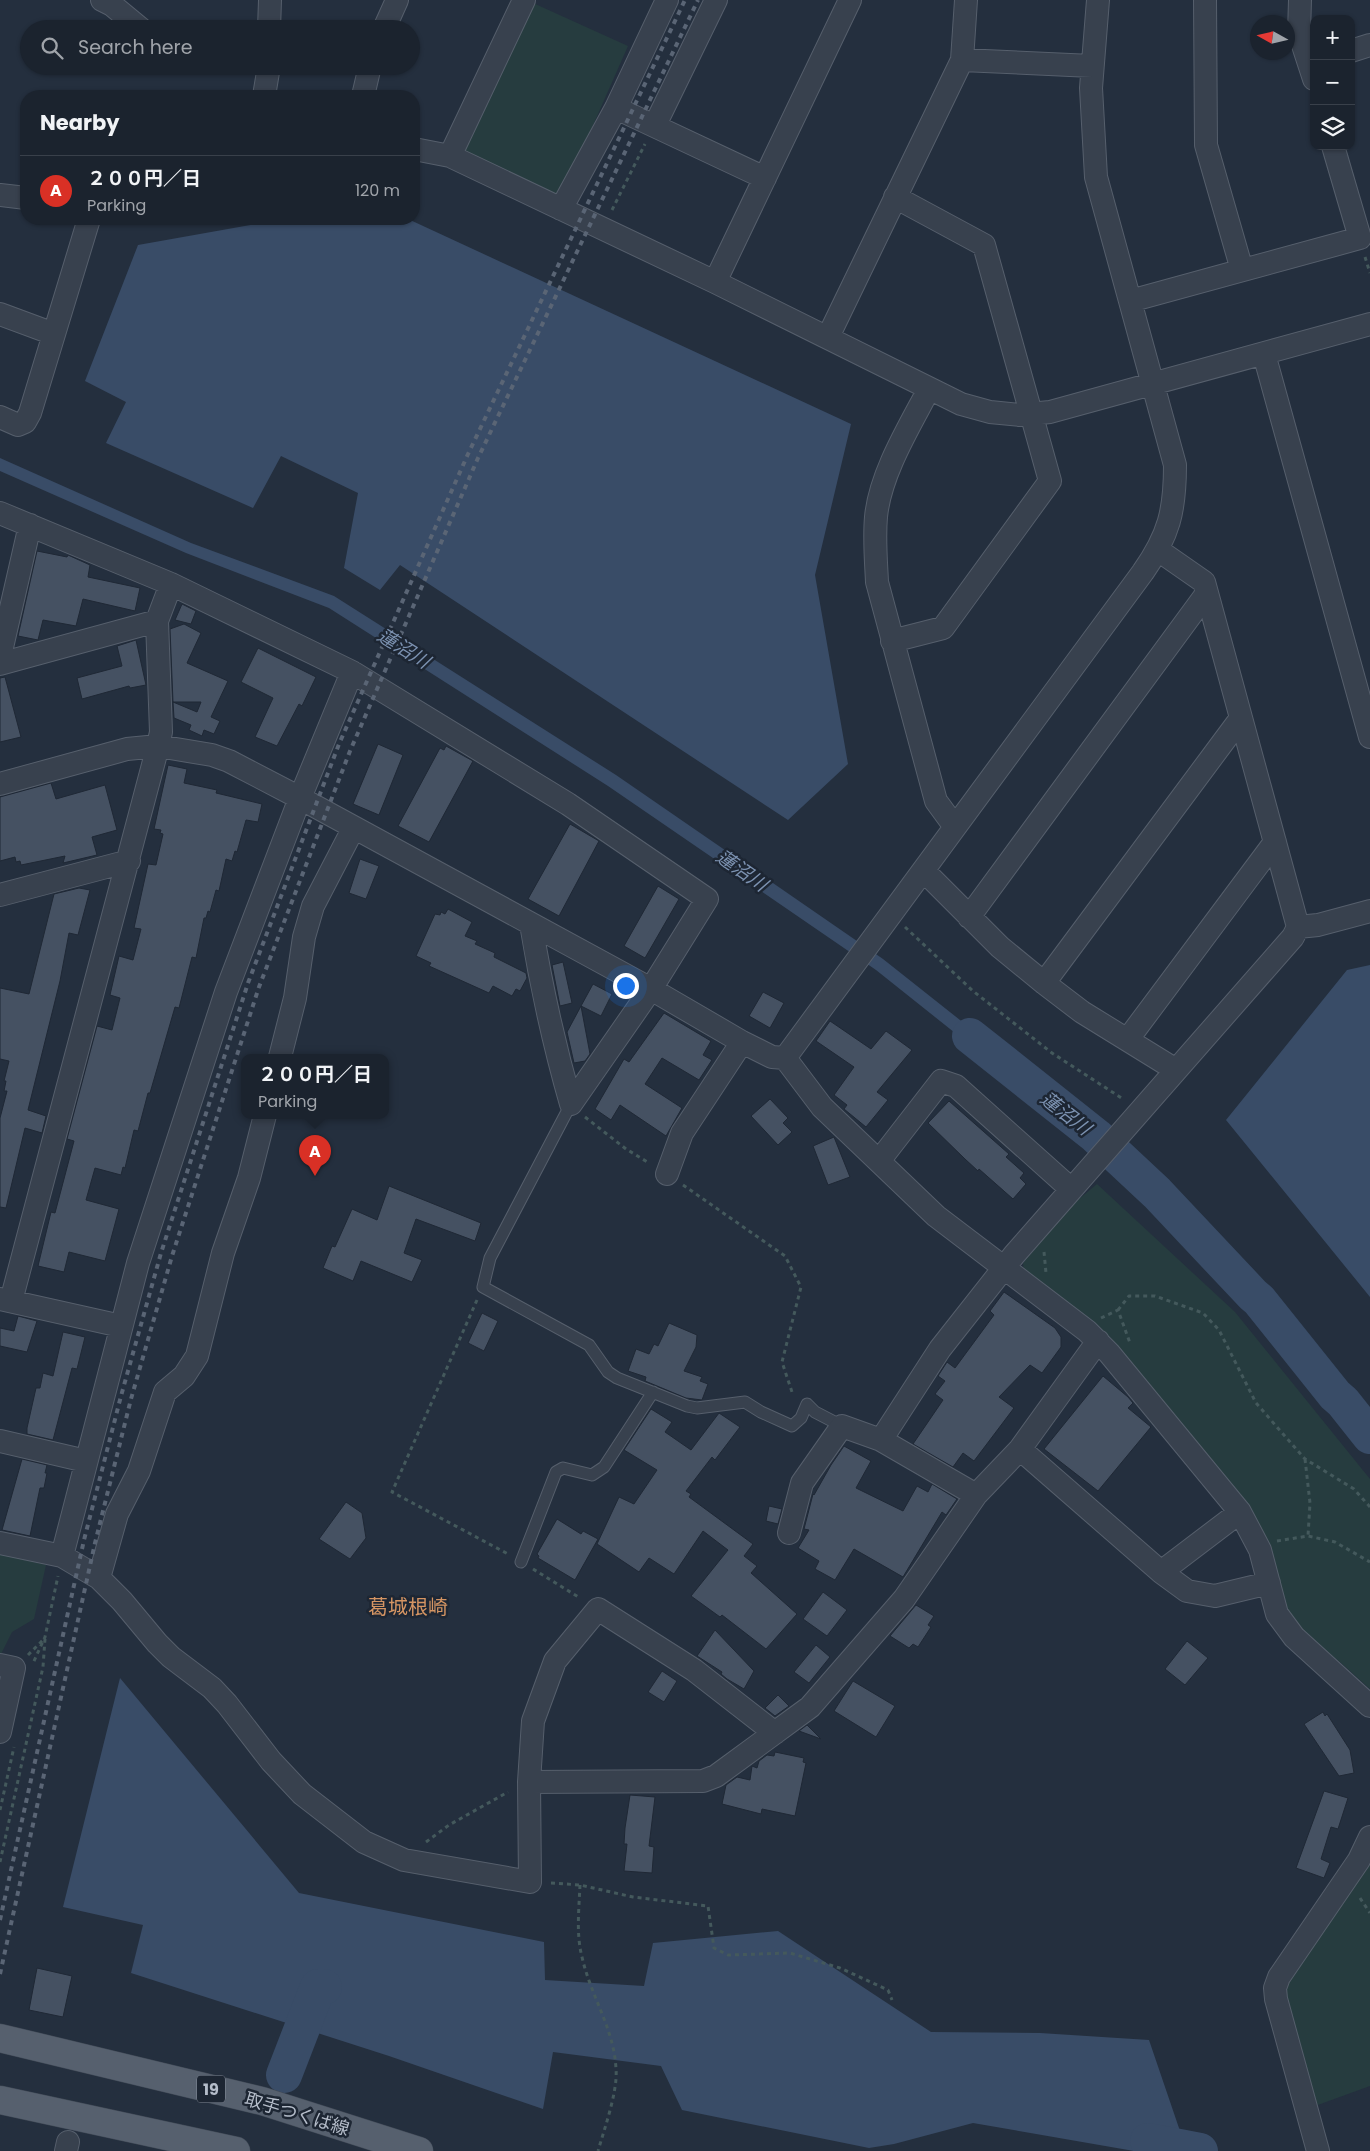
<!DOCTYPE html>
<meta charset="utf-8">
<style>
:root{--surface:#1b232e;--page:#282f3a;--text:#f1f3f6;--muted:#a0a4aa;--line:#39404a;--accent:#d93025}
body{margin:0;font-family:Poppins,"Noto Sans JP",sans-serif;background:var(--page);color:var(--text)}
.controls{position:absolute;right:15px;top:15px;display:grid;overflow:hidden;border-radius:10px;box-shadow:0 1px 4px #0004}
.controls button{width:45px;height:45px;display:grid;place-items:center;padding:0;border:0;border-bottom:1px solid var(--line);background:var(--surface);color:var(--text);font:25px sans-serif}
.compass{position:absolute;left:1250px;top:15px;width:45px;height:45px;border-radius:50%;background:var(--surface);box-shadow:0 1px 4px #0004;rotate:278deg}
.you{position:absolute;left:625px;top:985px;width:18px;height:18px;margin:-12px;border:4px solid #fff;border-radius:50%;background:#1a73e8;box-shadow:0 0 0 8px #1a73e833}
.badge{display:grid;place-items:center;width:32px;height:32px;border-radius:50%;background:var(--accent);color:#fff;font-size:16px;font-weight:700}
.pin{position:absolute;translate:-50% -41px;filter:drop-shadow(0 1px 2px #0008)}
.pin::after{content:'';position:absolute;top:26px;width:18px;height:15px;background:inherit;clip-path:polygon(0 0,100% 0,50% 100%)}
.popup{position:absolute;left:241px;top:1054px;width:148px;height:65px;box-sizing:border-box;display:grid;place-content:center;border-radius:10px;background:var(--surface);filter:drop-shadow(0 1px 4px #0005);font-size:16px;white-space:nowrap;color:var(--muted)}
.popup b{font-size:19px;color:var(--text)}
.popup::after{content:'';position:absolute;left:50%;top:100%;margin-left:-10px;border:10px solid transparent;border-top-color:var(--surface)}
.list{margin:0;padding:0;list-style:none}
h2{display:flex;justify-content:space-between;align-items:center;height:65px;margin:0;padding:0 20px;font-size:21px}
h2 small{font-size:16px;font-weight:400;color:var(--muted)}
.list li{display:grid;grid-template-columns:32px 1fr auto;gap:15px;align-items:center;box-sizing:border-box;height:70px;padding:0 20px;border-top:1px solid var(--line)}
.list b{display:block;font-size:19px;white-space:nowrap}
.list p{margin:0;font-size:16px;white-space:nowrap;color:var(--muted)}
.list em{font-size:16px;font-style:normal;color:var(--muted)}
.icon{flex:none;width:28px;height:28px;fill:none;stroke:currentColor;stroke-width:2;stroke-linecap:round;stroke-linejoin:round}
.map{position:relative;flex:none;width:1370px;height:2151px;overflow:hidden}
.search{position:absolute;background:var(--surface);box-shadow:0 1px 4px #0004;left:20px;top:20px;width:400px;height:55px;display:flex;align-items:center;gap:12px;box-sizing:border-box;padding:0 18px;border-radius:28px;color:var(--muted);font-size:19px}
.panel{position:absolute;background:var(--surface);box-shadow:0 1px 4px #0004;left:20px;top:90px;width:400px;height:135px;border-radius:20px}
.map>svg:first-child{display:block}
.green{fill:#263c3f}
.water{fill:#394c67}
.lines{fill:none;stroke-linecap:round;stroke-linejoin:round}
.river{stroke:#394c67;stroke-width:36}
.building{fill:#455162;stroke:#1f2835}
.lane-casing{stroke:#565f6c;stroke-width:13}
.street-casing{stroke:#565f6c;stroke-width:24}
.primary-casing{stroke:#414a57;stroke-width:29}
.path{stroke:#44595c;stroke-width:3;stroke-dasharray:4 4;stroke-linecap:butt}
.lane{stroke:#38414e;stroke-width:11}
.street{stroke:#38414e;stroke-width:22}
.primary{stroke:#56606e;stroke-width:28}
.rail{stroke:#5a6575;stroke-width:4;stroke-dasharray:5 5;stroke-linecap:butt}
.labels{text-anchor:middle;stroke-width:5;stroke-linejoin:round;paint-order:stroke}
.shield{fill:#1d2633;stroke:#878f9c;stroke-width:1}
.shield-label{font-size:16px;font-weight:bold;fill:#b4bcc9}
.street-label{font-size:18px;fill:#b4bcc9;stroke:#1d2633}
.water-label{font-size:19px;font-style:italic;fill:#7c92b1;stroke:#1d2633}
.quarter-label{font-size:20px;fill:#d59563;stroke:#1d2633}
</style>
<div class="map">
<svg width="1370" height="2151" viewBox="0 0 1370 2151">
<rect width="100%" height="100%" fill="#242f3e"/>
<path class="green" d="M 533,3 L 628,46 L 564,191 L 545,196 L 467,157 L 464,140 Z
M 1097,1184 L 1235,1312 L 1370,1479 L 1370,1689 L 1340,1662 L 1303,1633 L 1284,1608 L 1270,1551 L 1024,1272 L 1023,1263 L 1073,1204 Z
M 0,1554 L 46,1565 L 34,1619 L 12,1632 L 0,1656 Z
M 1370,1861 L 1370,2086 L 1315,2106 L 1285,1998 L 1289,1980 Z"/>
<path class="water" d="M 299,219 L 408,219 L 851,424 L 815,575 L 848,764 L 788,820 L 400,565 L 380,590 L 344,568 L 358,493 L 281,456 L 253,508 L 106,443 L 126,402 L 85,381 L 138,245 L 279,220 Z
M 0,458 L 191,543 L 334,596 L 616,775 L 883,959 L 1013,1062 L 1004,1072 L 876,970 L 608,786 L 329,608 L 186,553 L 0,471 Z
M 1370,965 L 1370,1297 L 1226,1120 L 1347,970 Z
M 120,1678 L 299,1893 L 544,1942 L 545,1980 L 644,1986 L 653,1943 L 778,1931 L 931,2032 L 1040,2033 L 1149,2040 L 1180,2131 L 1196,2151 L 1134,2151 L 973,2123 L 894,2144 L 869,2148 L 682,2110 L 661,2066 L 553,2052 L 543,2109 L 389,2056 L 131,1973 L 143,1925 L 63,1907 Z"/>
<g class="lines">
<path class="river" d="M 970,1036 L 1096,1136 L 1157,1193 L 1253,1295 L 1259,1300 L 1335,1395 L 1343,1402 L 1370,1436
M 284,2075 L 318,1987 L 324,1987
M 1148,2141 L 1200,2151"/>
</g>
<path class="building" d="M 37,551 L 67,557 L 68,555 L 90,565 L 88,577 L 140,588 L 135,611 L 83,599 L 76,626 L 43,620 L 38,640 L 18,636 Z
M 182,604 L 196,611 L 191,624 L 175,620 Z
M 184,624 L 201,633 L 187,663 L 228,681 L 211,717 L 220,721 L 214,734 L 204,730 L 202,736 L 189,730 L 191,725 L 174,718 L 173,702 L 197,712 L 201,702 L 173,702 L 170,629 Z
M 136,640 L 146,685 L 130,688 L 129,686 L 82,699 L 77,678 L 122,666 L 117,646 Z
M 258,648 L 316,677 L 302,706 L 299,704 L 277,746 L 255,737 L 273,698 L 241,682 Z
M 5,677 L 21,737 L 0,742 L 0,678 Z
M 378,744 L 403,755 L 379,815 L 353,804 Z
M 446,746 L 473,761 L 429,842 L 398,826 L 440,748 L 444,750 Z
M 168,765 L 187,769 L 184,783 L 217,790 L 216,793 L 262,804 L 258,822 L 246,820 L 237,852 L 235,851 L 232,861 L 226,859 L 219,891 L 216,890 L 210,912 L 208,911 L 206,918 L 204,918 L 196,958 L 192,957 L 179,1008 L 175,1007 L 150,1093 L 148,1093 L 138,1131 L 134,1130 L 125,1168 L 123,1167 L 121,1175 L 95,1168 L 86,1200 L 119,1209 L 105,1261 L 69,1252 L 64,1272 L 38,1266 L 51,1212 L 55,1213 L 74,1141 L 67,1139 L 97,1026 L 112,1030 L 120,998 L 110,995 L 119,956 L 133,960 L 141,929 L 134,928 L 148,864 L 156,865 L 163,834 L 160,833 L 161,830 L 154,829 Z
M 51,783 L 56,799 L 105,785 L 117,830 L 92,837 L 97,855 L 63,863 L 65,856 L 21,865 L 20,861 L 16,862 L 15,857 L 0,861 L 0,797 Z
M 570,824 L 599,841 L 559,916 L 528,899 Z
M 360,859 L 379,866 L 366,899 L 349,893 Z
M 658,886 L 679,899 L 645,958 L 624,946 Z
M 79,888 L 90,890 L 78,935 L 69,933 L 60,981 L 28,1110 L 46,1116 L 42,1133 L 25,1128 L 6,1208 L 0,1207 L 0,1118 L 7,1091 L 4,1091 L 6,1081 L 4,1081 L 9,1061 L 0,1059 L 0,988 L 29,994 L 54,894 Z
M 448,909 L 472,922 L 465,936 L 477,941 L 475,944 L 495,953 L 494,957 L 526,973 L 527,978 L 520,991 L 516,989 L 512,996 L 493,986 L 489,993 L 429,966 L 431,963 L 416,956 L 435,914 L 440,915 L 441,912 L 445,914 Z
M 563,962 L 572,1003 L 560,1006 L 552,965 Z
M 593,984 L 612,994 L 601,1016 L 581,1006 Z
M 763,992 L 784,1003 L 770,1028 L 749,1016 Z
M 581,1006 L 590,1054 L 585,1061 L 574,1063 L 567,1032 Z
M 664,1013 L 711,1041 L 703,1055 L 712,1060 L 699,1080 L 662,1058 L 645,1084 L 682,1108 L 666,1136 L 620,1105 L 611,1120 L 595,1109 L 624,1059 L 629,1062 Z
M 830,1021 L 871,1049 L 886,1031 L 912,1050 L 877,1092 L 888,1100 L 866,1127 L 844,1109 L 847,1105 L 834,1095 L 854,1067 L 816,1041 Z
M 770,1099 L 788,1118 L 783,1123 L 792,1132 L 778,1145 L 751,1116 Z
M 949,1101 L 1009,1154 L 1006,1157 L 1024,1173 L 1020,1178 L 1026,1184 L 1013,1199 L 979,1169 L 978,1171 L 965,1159 L 928,1123 Z
M 834,1137 L 850,1177 L 828,1185 L 813,1146 Z
M 389,1186 L 481,1223 L 475,1241 L 416,1219 L 404,1253 L 422,1260 L 412,1282 L 361,1261 L 353,1281 L 323,1268 L 332,1246 L 335,1247 L 352,1209 L 377,1220 Z
M 1004,1292 L 1055,1328 L 1061,1337 L 1061,1347 L 1042,1373 L 1030,1365 L 999,1397 L 1014,1408 L 974,1461 L 963,1453 L 953,1467 L 913,1444 L 943,1400 L 935,1394 L 945,1381 L 938,1376 L 947,1362 L 955,1368 L 994,1315 L 990,1311 Z
M 482,1313 L 498,1321 L 484,1351 L 468,1343 Z
M 18,1316 L 37,1321 L 27,1352 L 0,1346 L 0,1328 L 14,1331 Z
M 669,1323 L 697,1335 L 696,1347 L 684,1371 L 702,1377 L 700,1381 L 708,1384 L 702,1400 L 686,1398 L 645,1381 L 646,1377 L 628,1371 L 636,1349 L 649,1354 L 654,1344 L 658,1346 Z
M 63,1332 L 85,1337 L 77,1369 L 72,1368 L 53,1440 L 27,1434 L 27,1428 L 36,1388 L 40,1388 L 43,1373 L 53,1376 Z
M 1103,1376 L 1128,1397 L 1133,1403 L 1128,1408 L 1151,1427 L 1098,1491 L 1044,1449 Z
M 651,1409 L 672,1422 L 665,1432 L 691,1450 L 719,1413 L 740,1427 L 715,1460 L 712,1457 L 686,1491 L 691,1494 L 689,1497 L 753,1544 L 744,1556 L 757,1566 L 751,1573 L 797,1614 L 766,1649 L 722,1615 L 720,1617 L 691,1596 L 728,1550 L 703,1531 L 674,1574 L 649,1558 L 639,1572 L 597,1544 L 619,1497 L 634,1504 L 657,1470 L 624,1450 Z
M 844,1446 L 871,1461 L 856,1488 L 903,1511 L 917,1486 L 928,1492 L 932,1484 L 957,1499 L 946,1515 L 942,1512 L 903,1577 L 854,1549 L 835,1580 L 815,1569 L 819,1561 L 798,1548 L 809,1530 L 804,1529 L 813,1494 L 814,1495 L 831,1465 Z
M 22,1459 L 47,1465 L 45,1473 L 47,1473 L 44,1488 L 40,1488 L 30,1536 L 2,1530 Z
M 346,1502 L 362,1513 L 366,1538 L 350,1559 L 319,1539 Z
M 769,1506 L 782,1509 L 778,1524 L 766,1521 Z
M 557,1519 L 581,1534 L 583,1531 L 598,1539 L 575,1580 L 538,1558 L 539,1556 L 537,1554 Z
M 823,1592 L 847,1610 L 827,1636 L 803,1619 Z
M 916,1605 L 934,1616 L 928,1625 L 931,1627 L 918,1647 L 913,1644 L 909,1648 L 890,1636 Z
M 715,1630 L 754,1671 L 744,1689 L 727,1679 L 721,1674 L 722,1672 L 697,1656 Z
M 1187,1641 L 1208,1658 L 1185,1685 L 1165,1669 Z
M 816,1645 L 830,1657 L 809,1683 L 794,1672 Z
M 662,1671 L 677,1681 L 664,1702 L 648,1692 Z
M 853,1681 L 895,1706 L 876,1737 L 834,1711 Z
M 778,1695 L 789,1706 L 775,1716 L 765,1708 Z
M 1323,1712 L 1325,1716 L 1327,1714 L 1350,1750 L 1354,1773 L 1339,1776 L 1304,1724 Z
M 807,1725 L 821,1739 L 799,1731 Z
M 775,1752 L 804,1758 L 803,1762 L 806,1763 L 795,1816 L 762,1809 L 761,1814 L 722,1804 L 726,1785 L 737,1777 L 750,1780 L 752,1766 L 757,1768 L 759,1761 L 767,1755 L 774,1756 Z
M 1324,1791 L 1348,1798 L 1338,1829 L 1331,1827 L 1321,1859 L 1330,1863 L 1324,1878 L 1296,1868 Z
M 630,1795 L 655,1797 L 649,1846 L 654,1847 L 652,1873 L 624,1871 L 627,1844 L 624,1844 L 625,1828 Z
M 37,1968 L 72,1976 L 63,2017 L 29,2010 Z"/>
<g class="lines">
<defs>
<path id="lane" d="M 571,1104 L 490,1258 L 483,1287 L 589,1345 L 608,1372 L 617,1378 L 687,1406 L 697,1408 L 745,1402 L 761,1412 L 792,1426 L 801,1418 L 807,1404 L 815,1412 L 842,1426
M 521,1562 L 556,1472 L 563,1468 L 592,1475 L 604,1467 L 653,1392"/>
<path id="street" d="M 102,0 L 112,5 L 141,29
M 1205,0 L 1206,145 L 1242,270
M 1300,0 L 1299,33 L 1314,79
M 269,29 L 270,0
M 384,29 L 397,0
M 1351,51 L 1370,45
M 962,60 L 966,0
M 264,96 L 269,66
M 363,96 L 370,66
M 616,108 L 765,178
M 655,125 L 716,0
M 414,149 L 450,156 L 715,282 L 961,404 L 990,412 L 1020,415 L 1050,412 L 1370,324
M 450,156 L 524,0
M 0,195 L 26,198
M 561,209 L 616,108 L 667,0
M 715,282 L 850,0
M 1130,301 L 1360,238 L 1333,146
M 0,314 L 54,334
M 828,337 L 962,60 L 1092,66
M 1264,354 L 1370,737
M 929,389 C 909,427 880,474 876,517 C 874,539 876,560 877,582 L 936,801 L 955,827
M 0,417 L 18,425 L 25,422 L 30,413 L 89,219
M 0,513 L 171,584 L 352,672 L 568,804 L 707,899 L 651,989 L 571,1104
M 892,641 L 943,628 L 1050,481 L 984,245 L 895,197
M 0,656 L 30,525
M 0,664 L 157,621
M 0,784 L 127,749 L 158,746 L 212,755 L 229,761 L 300,798 L 651,989 L 742,1042 L 772,1057 L 785,1058 L 1143,572 C 1169,535 1175,511 1175,465 L 1096,177 L 1091,88 L 1098,0
M 924,871 L 1000,947 L 1044,983 L 1082,1012 L 1176,1070
M 0,895 L 129,861
M 969,917 L 1207,593
M 531,924 C 541,985 554,1045 571,1104
M 1298,927 L 1318,925 L 1370,911
M 1044,983 L 1241,718
M 1128,1039 L 1275,842
M 280,1057 L 295,998 L 304,937 L 313,906 L 353,829
M 785,1058 L 822,1107 L 936,1216 L 1087,1331 L 1109,1353 L 1240,1512 L 1260,1550 L 1277,1614 L 1294,1637 L 1370,1706
M 879,1161 L 941,1081 L 956,1086 L 1071,1189
M 667,1174 L 682,1133 L 742,1042
M 0,1299 L 121,1326
M 11,1301 L 158,746 L 161,732 L 157,621 L 171,584
M 881,1440 L 940,1349 L 1014,1255 L 1293,937 L 1298,927 L 1204,582 L 1158,550
M 0,1441 L 86,1461
M 1020,1449 L 1098,1341
M 789,1533 L 802,1483 L 842,1426 L 881,1440 L 976,1495
M 0,1543 L 62,1556 L 138,1263 L 226,992 L 300,798 L 352,672
M 62,1556 L 99,1578 L 122,1601 L 157,1643 L 171,1657 L 212,1688 L 227,1704 L 271,1761 L 302,1794 L 364,1842 L 404,1860 L 530,1882 L 529,1782 L 533,1721 L 555,1661 L 598,1609 L 694,1670 L 775,1733
M 1161,1572 L 1187,1591 L 1215,1596 L 1269,1583
M 99,1578 L 117,1514 L 139,1471 L 165,1392 L 184,1376 L 197,1356 L 223,1253 L 249,1178 L 265,1115
M 0,1665 L 14,1668 L 0,1732
M 529,1782 L 703,1781 L 716,1776 L 810,1707 L 904,1599 L 976,1495 L 1020,1449 L 1161,1572 L 1240,1512
M 66,2151 L 68,2142
M 1318,2151 L 1276,1999 L 1275,1988 L 1279,1977 L 1359,1860 L 1370,1837"/>
<path id="primary" d="M 0,2038 L 262,2101 L 419,2151
M 0,2100 L 236,2151"/>
</defs>
<use href="#lane" class="lane-casing"/>
<use href="#street" class="street-casing"/>
<use href="#primary" class="primary-casing"/>
<path class="path" d="M 612,210 L 645,144
M 1365,257 L 1370,273
M 905,927 L 973,991 L 1052,1053 L 1123,1099
M 585,1117 L 626,1149 L 649,1163
M 683,1185 L 785,1256 L 801,1287 L 782,1362 L 792,1392 L 795,1394
M 1044,1252 L 1046,1273
M 477,1300 L 392,1492 L 508,1554
M 1118,1310 L 1129,1296 L 1155,1296 L 1203,1313 L 1219,1330 L 1256,1403 L 1305,1459 L 1354,1489 L 1370,1507
M 1101,1318 L 1118,1310 L 1130,1343
M 1305,1459 L 1310,1503 L 1308,1536
M 1277,1541 L 1308,1536 L 1335,1542 L 1370,1562
M 533,1569 L 580,1598
M 28,1655 L 43,1640
M 34,1661 L 45,1637 L 58,1576
M 0,1810 L 14,1747
M 426,1842 L 449,1825 L 508,1792
M 0,1862 L 43,1667 L 45,1639
M 551,1883 L 580,1885 L 633,1897 L 708,1906 L 714,1948 L 728,1955 L 790,1953 L 840,1968 L 888,1990 L 892,2000
M 580,1885 C 579,1909 576,1934 582,1957 C 591,1997 614,2028 616,2069 C 618,2091 604,2130 598,2151
M 1360,1898 L 1370,1913"/>
<use href="#lane" class="lane"/>
<use href="#street" class="street"/>
<use href="#primary" class="primary"/>
<path class="rail" d="M 0,1920 L 84,1540 L 121,1396 L 161,1253 L 248,983 L 339,744 L 468,454 L 685,0
M 0,1974 L 95,1543 L 131,1399 L 172,1256 L 259,987 L 350,751 L 478,458 L 698,0"/>
</g>
<g class="labels">
<rect class="shield" x="197" y="2075.5" width="28" height="27" rx="4"/>
<g class="shield-label">
<text x="211" y="2095">19</text>
</g>
<g class="street-label">
<text transform="translate(297 2114) rotate(17)" y="6">取手つくば線</text>
</g>
<g class="water-label">
<text transform="translate(404 648) rotate(32)" y="7">蓮沼川</text>
<text transform="translate(742 870) rotate(35)" y="7">蓮沼川</text>
<text transform="translate(1066 1113) rotate(38)" y="7">蓮沼川</text>
</g>
<g class="quarter-label">
<text x="408" y="1614">葛城根崎</text>
</g>
</g>
</svg>
<div class="controls">
<button>+</button>
<button>−</button>
<button><svg class="icon" aria-label="layers" viewBox="0 0 24 24"><path d="M12 4l9 5-9 5-9-5zM3 14l9 5 9-5"/></svg></button>
</div>
<svg class="compass" viewBox="-18 -18 36 36"><path d="M0-13l5 13h-10z" fill="#e53935"/><path d="M0 13l5-13h-10z" fill="#a0a4aa"/></svg>
<div class="you"></div>
<div class="pin badge" style="left:315px;top:1176px">A</div>
<div class="popup"><b>２００円／日</b>Parking</div>
<div class="search"><svg class="icon" aria-label="search" viewBox="0 0 24 24"><circle cx="10" cy="10" r="6"/><path d="M15 15l6 6"/></svg>Search here</div>
<section class="panel">
<h2>Nearby<small></small></h2>
<ul class="list">
<li><span class="badge">A</span><div><b>２００円／日</b><p>Parking</p></div><em>120 m</em></li>
</ul>
</section>
</div>
